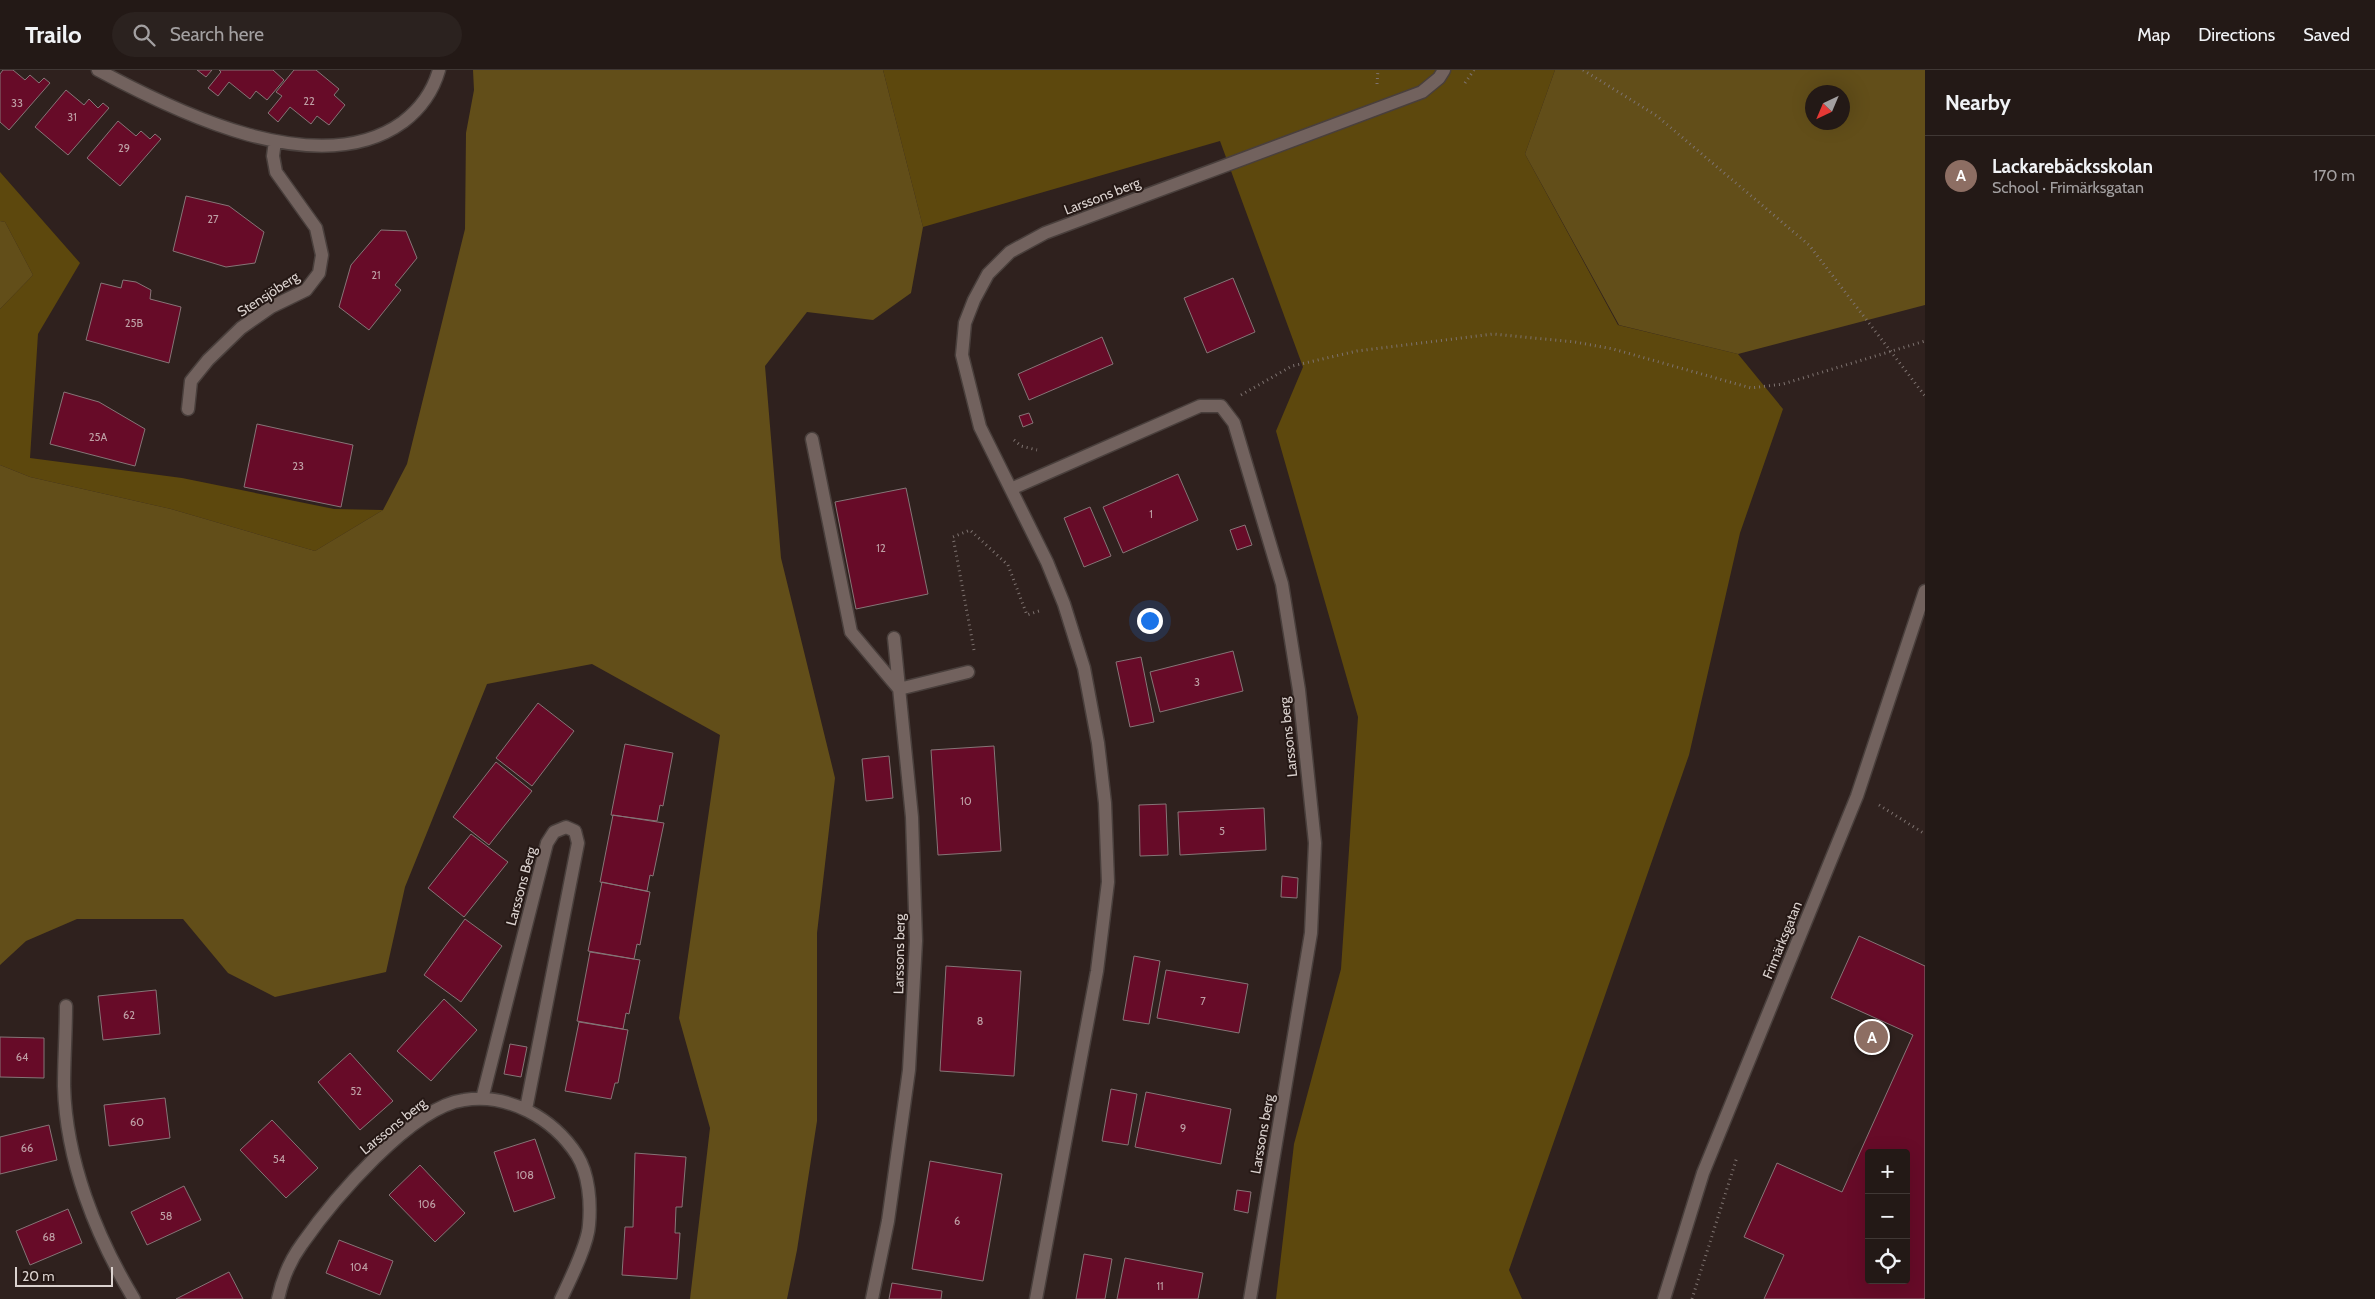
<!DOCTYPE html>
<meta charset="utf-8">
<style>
:root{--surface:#231916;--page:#2b221f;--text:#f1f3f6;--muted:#a3a0a1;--line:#403835;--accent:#b45309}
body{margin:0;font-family:Cabin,sans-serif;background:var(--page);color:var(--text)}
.controls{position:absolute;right:15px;bottom:15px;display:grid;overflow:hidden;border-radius:5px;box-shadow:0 5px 20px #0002}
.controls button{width:45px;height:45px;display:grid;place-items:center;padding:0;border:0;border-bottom:1px solid var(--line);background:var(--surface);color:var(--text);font:25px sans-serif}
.compass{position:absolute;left:1805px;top:15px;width:45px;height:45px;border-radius:50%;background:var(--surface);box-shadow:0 5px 20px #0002;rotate:224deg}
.scale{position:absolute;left:15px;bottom:12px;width:98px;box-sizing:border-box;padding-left:5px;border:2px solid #dbd2cf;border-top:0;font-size:14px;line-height:18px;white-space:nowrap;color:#dbd2cf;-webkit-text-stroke:4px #251815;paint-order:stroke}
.you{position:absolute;left:1149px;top:550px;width:18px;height:18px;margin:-12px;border:4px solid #fff;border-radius:50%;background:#1a73e8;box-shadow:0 0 0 8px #1a73e833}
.badge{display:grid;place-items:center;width:32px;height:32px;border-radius:50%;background:var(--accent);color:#fff;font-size:16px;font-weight:700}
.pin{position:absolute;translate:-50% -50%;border:2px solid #fff;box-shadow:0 1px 5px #0006}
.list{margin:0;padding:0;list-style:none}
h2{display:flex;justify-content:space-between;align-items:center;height:65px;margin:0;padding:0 20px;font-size:21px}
h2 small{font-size:16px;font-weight:400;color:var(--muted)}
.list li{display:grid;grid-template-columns:32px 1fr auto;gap:15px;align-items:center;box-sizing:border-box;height:80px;padding:0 20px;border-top:1px solid var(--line)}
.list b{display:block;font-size:19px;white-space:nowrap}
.list p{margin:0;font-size:16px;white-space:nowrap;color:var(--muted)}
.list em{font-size:16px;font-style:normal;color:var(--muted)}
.icon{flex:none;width:28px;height:28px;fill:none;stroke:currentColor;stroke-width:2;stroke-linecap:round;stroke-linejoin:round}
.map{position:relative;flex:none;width:1925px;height:1229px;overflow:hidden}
header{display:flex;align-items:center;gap:30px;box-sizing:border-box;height:70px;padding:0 25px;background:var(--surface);border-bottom:1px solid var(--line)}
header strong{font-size:24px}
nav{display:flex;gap:28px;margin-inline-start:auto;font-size:18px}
.search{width:350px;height:45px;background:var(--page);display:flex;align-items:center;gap:12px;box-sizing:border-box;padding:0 18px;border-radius:28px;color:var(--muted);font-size:19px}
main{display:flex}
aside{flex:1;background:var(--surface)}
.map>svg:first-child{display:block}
.green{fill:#5d480d}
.forest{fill:#624e19;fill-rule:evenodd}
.building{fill:#670b28;stroke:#867577;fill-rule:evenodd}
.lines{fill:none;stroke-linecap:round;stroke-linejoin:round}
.minor-casing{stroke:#493f3c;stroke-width:15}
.path{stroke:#7e7370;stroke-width:3;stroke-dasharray:1 4;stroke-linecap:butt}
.minor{stroke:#72625e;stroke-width:12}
.labels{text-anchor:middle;stroke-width:4;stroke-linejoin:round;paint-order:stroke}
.number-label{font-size:11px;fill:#bea0a5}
.street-label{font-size:14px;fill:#dbd2cf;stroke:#251815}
</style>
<header>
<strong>Trailo</strong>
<div class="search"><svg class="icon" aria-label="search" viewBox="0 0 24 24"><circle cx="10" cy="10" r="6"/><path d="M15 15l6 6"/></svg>Search here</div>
<nav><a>Map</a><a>Directions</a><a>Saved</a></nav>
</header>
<main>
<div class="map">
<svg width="1925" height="1229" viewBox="0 0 1925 1229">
<rect width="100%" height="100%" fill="#2f211e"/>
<path class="green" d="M 883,0 L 1555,0 L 1525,84 L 1618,255 L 1738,284 L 1783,339 L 1740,463 L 1689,685 L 1509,1200 L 1522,1229 L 1276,1229 L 1294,1074 L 1341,899 L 1358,647 L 1276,361 L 1303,297 L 1220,71 L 923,157 Z
M 0,102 L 80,193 L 38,264 L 30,388 L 182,408 L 334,439 L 383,440 L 315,481 L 171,439 L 30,407 L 0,395 L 0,239 L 33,205 L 5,152 L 0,151 Z"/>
<path class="forest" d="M 473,0 L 883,0 L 923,157 L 911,223 L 873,250 L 807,242 L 765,296 L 781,488 L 835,708 L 817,863 L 817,1051 L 797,1180 L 787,1229 L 690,1229 L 710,1058 L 679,948 L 720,665 L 592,594 L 487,614 L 405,817 L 386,902 L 275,927 L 228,903 L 183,849 L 77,849 L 26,871 L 0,895 L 0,395 L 30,407 L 171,439 L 315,481 L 383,440 L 407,394 L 465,159 L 466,63 L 474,20 Z
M 1555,0 L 1925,0 L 1925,235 L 1738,284 L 1619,255 L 1525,84 ZM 1812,22 L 1842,22 L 1842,52 L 1812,52 Z
M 0,151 L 5,152 L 33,205 L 0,239 Z"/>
<path class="building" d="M 3,0 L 13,0 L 25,10 L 30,5 L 39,13 L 44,8 L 50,13 L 9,60 L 0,52 L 0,4 Z
M 197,0 L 212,0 L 206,7 Z
M 219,0 L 273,0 L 284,10 L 267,30 L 256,21 L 250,29 L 229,12 L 218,26 L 208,18 L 221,2 Z
M 294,0 L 316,0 L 339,19 L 334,25 L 345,35 L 329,55 L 317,46 L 311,54 L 290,37 L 278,52 L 268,43 L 282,26 L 276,22 Z
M 66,20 L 84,35 L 89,29 L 98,38 L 103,33 L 109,38 L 68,85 L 35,57 Z
M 118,51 L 136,66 L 141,61 L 150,69 L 155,64 L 161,69 L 120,116 L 87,88 Z
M 186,126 L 229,136 L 264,162 L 255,193 L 226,197 L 173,181 Z
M 381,160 L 406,161 L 417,188 L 395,215 L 401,220 L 369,260 L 339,237 L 351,195 Z
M 1233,208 L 1255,262 L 1207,283 L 1184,228 Z
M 123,210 L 136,212 L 151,220 L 150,229 L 181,237 L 169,293 L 86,270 L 101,213 L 121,218 Z
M 1102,267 L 1113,294 L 1029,330 L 1018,304 Z
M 64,322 L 99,332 L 145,359 L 135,396 L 50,374 Z
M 1029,343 L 1033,353 L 1023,357 L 1019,346 Z
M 257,354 L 353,375 L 341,437 L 244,417 Z
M 1178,404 L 1198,450 L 1123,483 L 1103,437 Z
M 906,418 L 928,524 L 856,539 L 835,432 Z
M 1090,437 L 1111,486 L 1084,497 L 1064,448 Z
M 1245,455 L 1252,475 L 1237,480 L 1230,460 Z
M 1233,581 L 1243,621 L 1160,642 L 1150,602 Z
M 1141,587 L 1154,652 L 1130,657 L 1116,592 Z
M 538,633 L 574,661 L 532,716 L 496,688 Z
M 625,674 L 673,683 L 663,736 L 660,735 L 657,751 L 611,745 Z
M 994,676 L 1001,781 L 938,785 L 931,680 Z
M 889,686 L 893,728 L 866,731 L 862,689 Z
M 496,692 L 532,721 L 489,775 L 453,747 Z
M 1166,734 L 1168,785 L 1140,786 L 1139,735 Z
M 1264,738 L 1266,780 L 1180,785 L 1178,742 Z
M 613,745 L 664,753 L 653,806 L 650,805 L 647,821 L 600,812 Z
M 471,764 L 508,792 L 464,847 L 428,818 Z
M 1282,806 L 1298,808 L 1297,828 L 1281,827 Z
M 602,812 L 650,822 L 640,875 L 637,874 L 634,889 L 588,881 Z
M 465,849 L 502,876 L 461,932 L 424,905 Z
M 1859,866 L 1925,896 L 1925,1229 L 1764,1229 L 1784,1185 L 1744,1167 L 1777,1093 L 1842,1122 L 1913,965 L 1831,928 ZM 1869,1083 L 1906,1083 L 1906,1210 L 1869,1210 Z
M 590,882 L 640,890 L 629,944 L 626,943 L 623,959 L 577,951 Z
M 1134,886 L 1160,891 L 1149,954 L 1123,950 Z
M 946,896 L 1021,901 L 1014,1006 L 940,1001 Z
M 1166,900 L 1248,914 L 1239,963 L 1157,948 Z
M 156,920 L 160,964 L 103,970 L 98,926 Z
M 444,929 L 477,960 L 431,1011 L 397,981 Z
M 579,952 L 628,960 L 618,1013 L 615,1013 L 611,1029 L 565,1021 Z
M 0,967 L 44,968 L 44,1008 L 0,1007 Z
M 510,974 L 527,977 L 521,1007 L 504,1004 Z
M 350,983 L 393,1031 L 360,1060 L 318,1012 Z
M 1111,1019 L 1137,1024 L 1128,1075 L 1102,1071 Z
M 1146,1022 L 1231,1039 L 1221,1094 L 1135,1077 Z
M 165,1028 L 170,1068 L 109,1076 L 104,1035 Z
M 272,1050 L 318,1098 L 286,1128 L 240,1080 Z
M 49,1055 L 57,1090 L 0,1104 L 0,1067 Z
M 535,1069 L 555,1128 L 514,1142 L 494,1082 Z
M 635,1083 L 686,1087 L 682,1137 L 676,1137 L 675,1163 L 680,1163 L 677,1209 L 622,1205 L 625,1157 L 633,1157 Z
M 930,1091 L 1002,1104 L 983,1211 L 912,1199 Z
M 420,1095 L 465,1143 L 435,1172 L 389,1125 Z
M 184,1116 L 201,1150 L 147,1175 L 131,1142 Z
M 1237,1120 L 1251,1122 L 1248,1143 L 1234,1140 Z
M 68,1139 L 82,1173 L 30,1195 L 16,1161 Z
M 339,1170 L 393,1191 L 380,1225 L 326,1203 Z
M 1084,1184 L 1112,1189 L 1105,1229 L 1076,1229 Z
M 1125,1188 L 1203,1203 L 1198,1229 L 1117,1229 Z
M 229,1202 L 243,1229 L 176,1229 Z
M 892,1213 L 942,1221 L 941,1229 L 889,1229 Z"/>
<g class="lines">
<defs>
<path id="minor" d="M 98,0 C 176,42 319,113 403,52 C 420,39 433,21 439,0
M 188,339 L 191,311 L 208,290 L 241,258 L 271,237 L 306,220 L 319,203 L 322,185 L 316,158 L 276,102 L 273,86 L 275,71
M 812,369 L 851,562 L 899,619 L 968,602
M 1011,419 L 1200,336 L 1221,336 L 1234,353 L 1282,514 L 1299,620 L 1315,773 L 1311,863 L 1250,1229
M 66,936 C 66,962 64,989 64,1016 C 66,1091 96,1166 134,1229
M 482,1029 L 547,773 L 554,762 L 566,757 L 575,761 L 578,773 L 526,1039
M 278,1229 C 282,1210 291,1189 302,1174 C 332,1131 411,1037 464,1030 C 508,1023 553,1048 577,1085 C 589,1104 591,1133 589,1155 C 588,1174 570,1210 561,1229
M 872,1229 L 888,1151 L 909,1000 L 916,871 L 912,747 L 894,568
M 1036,1229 L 1097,901 L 1108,812 L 1105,733 L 1098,673 L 1084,598 L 1064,534 L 1047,492 L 980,357 L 962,285 L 965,253 L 974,230 L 988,204 L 1010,182 L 1045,163 L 1422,22 L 1439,8 L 1444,0
M 1664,1229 L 1703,1103 L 1857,726 L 1925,521"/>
</defs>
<use href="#minor" class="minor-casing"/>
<path class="path" d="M 1583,0 L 1657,46 L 1809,175 L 1925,326
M 1465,13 L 1474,0
M 1377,14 L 1378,0
M 1241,325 L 1292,296 L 1357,281 L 1493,264 L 1575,272 L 1613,279 L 1751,318 L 1783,314 L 1925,271
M 1014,370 L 1021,376 L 1037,380
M 974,580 L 953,467 L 970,460 L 1008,495 L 1027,545 L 1042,540
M 1879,735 L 1925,764
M 1692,1229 L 1737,1087"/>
<use href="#minor" class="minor"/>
</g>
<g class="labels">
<g class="number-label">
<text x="309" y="35">22</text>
<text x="17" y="37">33</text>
<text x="72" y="51">31</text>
<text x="124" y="82">29</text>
<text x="213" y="153">27</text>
<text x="376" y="209">21</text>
<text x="134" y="257">25B</text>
<text x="98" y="371">25A</text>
<text x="298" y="400">23</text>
<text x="1151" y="448">1</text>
<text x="881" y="482">12</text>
<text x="1197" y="616">3</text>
<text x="966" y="735">10</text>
<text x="1222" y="765">5</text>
<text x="1203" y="935">7</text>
<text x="129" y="949">62</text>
<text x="980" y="955">8</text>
<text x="22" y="991">64</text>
<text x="356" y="1025">52</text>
<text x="137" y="1056">60</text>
<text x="1183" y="1062">9</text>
<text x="27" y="1082">66</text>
<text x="279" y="1093">54</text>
<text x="525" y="1109">108</text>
<text x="427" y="1138">106</text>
<text x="166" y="1150">58</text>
<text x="957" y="1155">6</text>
<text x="49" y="1171">68</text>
<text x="359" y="1201">104</text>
<text x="1160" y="1220">11</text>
</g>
<g class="street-label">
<text transform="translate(1102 126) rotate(-21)" y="5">Larssons berg</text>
<text transform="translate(268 224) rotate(-33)" y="5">Stensjöberg</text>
<text transform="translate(1288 667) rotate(-96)" y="5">Larssons berg</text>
<text transform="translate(521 816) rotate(-75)" y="5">Larssons Berg</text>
<text transform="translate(1782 870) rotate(-68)" y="5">Frimärksgatan</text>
<text transform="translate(899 884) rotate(-89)" y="5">Larssons berg</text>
<text transform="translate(393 1056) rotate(-39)" y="5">Larssons berg</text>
<text transform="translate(1262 1064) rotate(-80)" y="5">Larssons berg</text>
</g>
</g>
</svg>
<div class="controls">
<button>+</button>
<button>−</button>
<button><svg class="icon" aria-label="locate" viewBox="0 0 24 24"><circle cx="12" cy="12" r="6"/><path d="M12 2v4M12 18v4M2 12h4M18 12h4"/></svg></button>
</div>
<svg class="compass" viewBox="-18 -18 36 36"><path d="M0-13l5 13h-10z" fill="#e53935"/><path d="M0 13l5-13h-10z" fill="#a3a0a1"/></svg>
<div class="scale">20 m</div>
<div class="you"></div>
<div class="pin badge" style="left:1872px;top:967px;background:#8d6e63">A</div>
</div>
<aside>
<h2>Nearby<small></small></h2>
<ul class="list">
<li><span class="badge" style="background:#8d6e63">A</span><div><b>Lackarebäcksskolan</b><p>School · Frimärksgatan</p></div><em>170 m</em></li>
</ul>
</aside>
</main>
